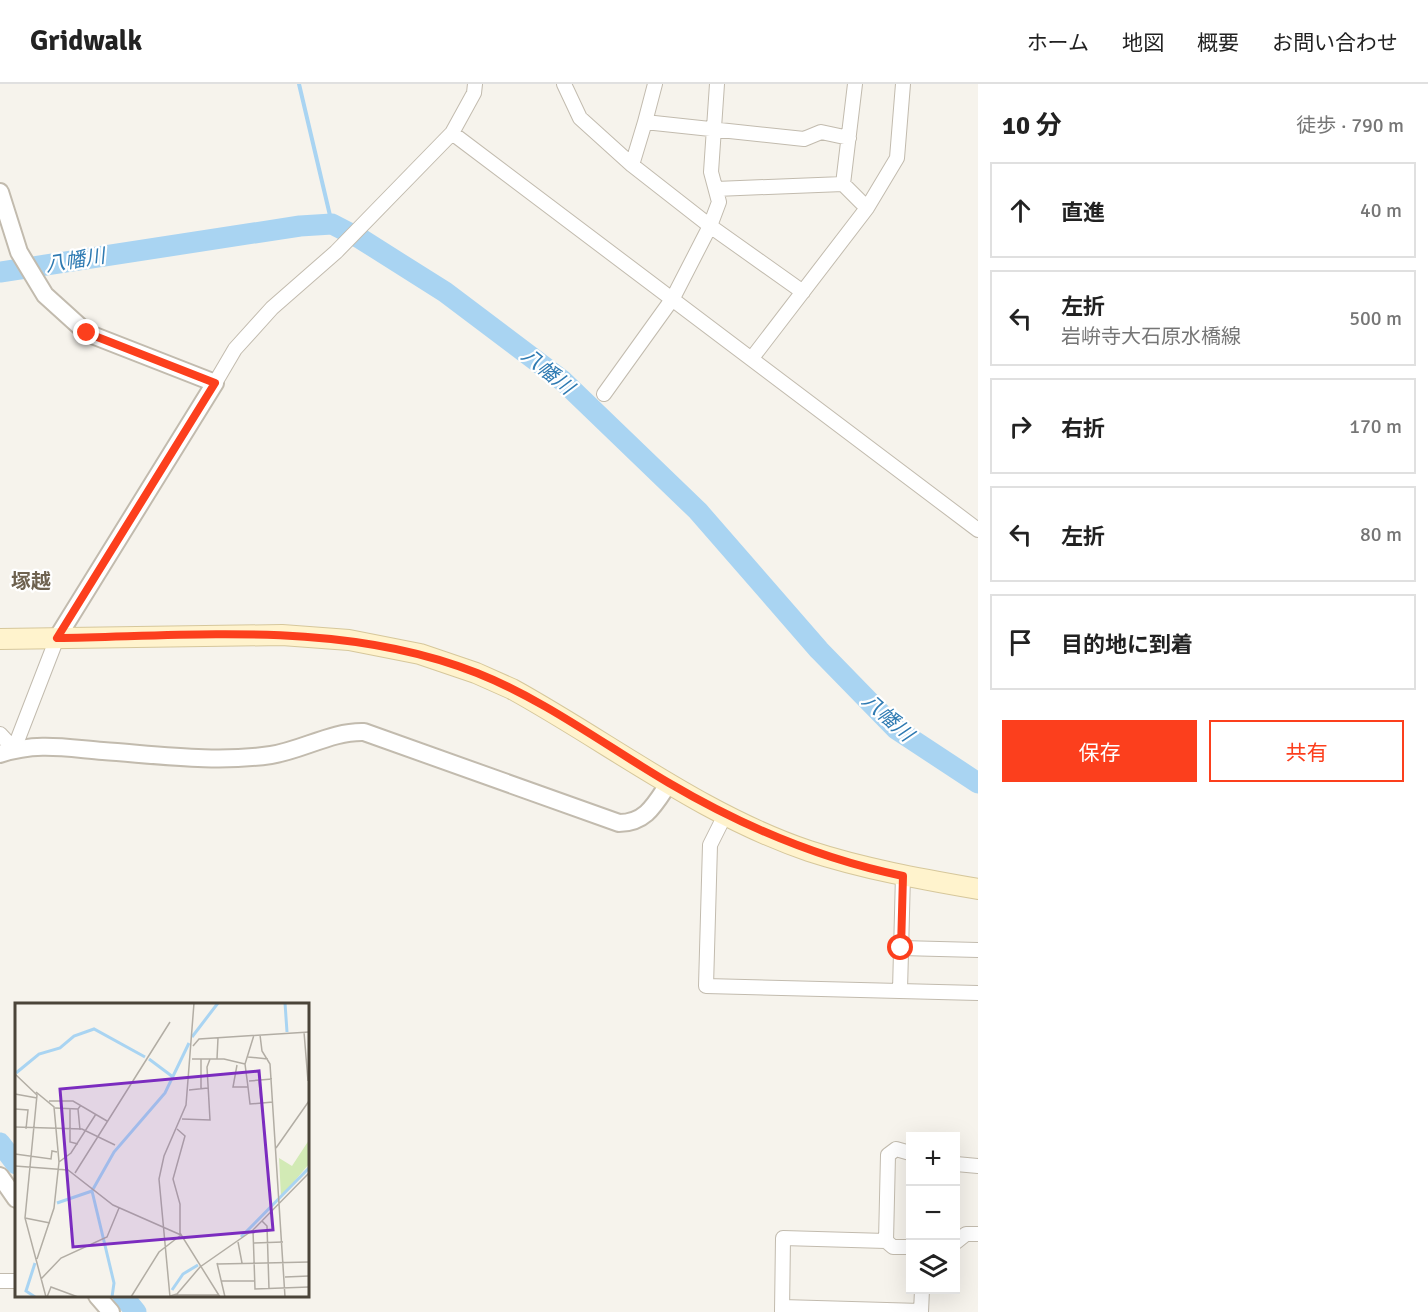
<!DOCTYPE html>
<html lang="ja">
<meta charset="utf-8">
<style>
:root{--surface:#fff;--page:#f2f2f2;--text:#222;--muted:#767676;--line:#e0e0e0;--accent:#fc3f1d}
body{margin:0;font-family:Signika,"Noto Sans JP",sans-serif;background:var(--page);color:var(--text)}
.controls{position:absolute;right:18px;bottom:18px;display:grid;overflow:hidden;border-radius:0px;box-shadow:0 6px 24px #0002}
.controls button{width:54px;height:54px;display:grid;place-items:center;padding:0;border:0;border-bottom:2px solid var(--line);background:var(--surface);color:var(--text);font:30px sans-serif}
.stop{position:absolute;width:18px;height:18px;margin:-14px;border:4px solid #fc3f1d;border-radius:50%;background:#fff}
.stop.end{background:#fc3f1d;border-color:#fff;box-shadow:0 2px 6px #0008}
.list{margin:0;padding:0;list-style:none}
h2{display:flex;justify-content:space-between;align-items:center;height:78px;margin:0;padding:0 24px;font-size:26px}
h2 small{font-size:20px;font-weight:400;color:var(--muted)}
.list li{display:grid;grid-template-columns:39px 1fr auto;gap:18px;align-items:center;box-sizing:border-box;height:96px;margin:0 12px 12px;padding:0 12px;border:2px solid var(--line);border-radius:0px}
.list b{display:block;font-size:22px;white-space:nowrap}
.list p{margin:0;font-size:20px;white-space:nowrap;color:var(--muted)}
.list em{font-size:20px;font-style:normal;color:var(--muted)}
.actions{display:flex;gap:12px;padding:18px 24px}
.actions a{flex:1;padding:14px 0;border:2px solid var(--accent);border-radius:0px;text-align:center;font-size:21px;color:var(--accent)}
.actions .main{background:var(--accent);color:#fff}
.icon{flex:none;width:33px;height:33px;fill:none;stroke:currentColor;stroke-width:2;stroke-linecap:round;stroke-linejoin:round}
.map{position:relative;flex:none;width:978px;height:1228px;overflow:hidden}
header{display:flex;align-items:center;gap:36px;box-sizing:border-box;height:84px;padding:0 30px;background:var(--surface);border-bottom:2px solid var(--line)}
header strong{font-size:28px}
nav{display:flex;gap:33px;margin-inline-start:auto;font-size:21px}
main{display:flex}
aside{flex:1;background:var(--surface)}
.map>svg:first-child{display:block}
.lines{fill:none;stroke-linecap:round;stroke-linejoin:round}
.stream{stroke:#a9d4f2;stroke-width:4}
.river{stroke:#a9d4f2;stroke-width:21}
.minor-casing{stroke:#c2bbae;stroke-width:16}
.tertiary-casing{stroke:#c2bbae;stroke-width:20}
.secondary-casing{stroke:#d6c79b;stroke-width:22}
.minor{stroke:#fff;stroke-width:14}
.tertiary{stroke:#fff;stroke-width:16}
.secondary{stroke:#fff3cd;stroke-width:20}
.route{stroke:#fc3f1d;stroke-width:8}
.labels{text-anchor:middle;stroke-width:4.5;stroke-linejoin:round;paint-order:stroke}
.water-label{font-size:20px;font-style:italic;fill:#2e7ab2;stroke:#fff}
.neighbourhood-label{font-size:20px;font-weight:bold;fill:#6e6250;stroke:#fff}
.inset-river{fill:none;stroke:#a9d4f2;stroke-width:3}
.inset-road{fill:none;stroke:#b2ada4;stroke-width:1.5}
.view{fill:#7b2cbf;fill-opacity:0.15;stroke:#7b2cbf;stroke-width:3}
.inset-edge{fill:none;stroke:#4b4439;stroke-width:3}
</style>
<header>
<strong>Gridwalk</strong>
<nav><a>ホーム</a><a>地図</a><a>概要</a><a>お問い合わせ</a></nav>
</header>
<main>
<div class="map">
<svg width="978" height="1228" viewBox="0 0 978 1228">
<rect width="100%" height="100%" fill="#f6f3ec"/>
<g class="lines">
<path class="stream" d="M 299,0 L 332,140"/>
<path class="river" d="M 0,188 L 300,142 L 332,140 L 361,155 L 445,208 L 563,297 L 698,427 L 819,566 L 896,645 L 978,699
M 0,1059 L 16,1080
M 123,1212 L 136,1228"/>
<defs>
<path id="minor" d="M 564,0 L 580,34 L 632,81 L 710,142 L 803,208
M 855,0 L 843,100 L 867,124
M 645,38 L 655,0
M 452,49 L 978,446
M 632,81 L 645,38 L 804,55 L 821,48 L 849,54
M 716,105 L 843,100
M 752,274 L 867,124 L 897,74 L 903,0
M 215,299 L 235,265 L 272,224 L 336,168 L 452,49 L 474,9 L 475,0
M 604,310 L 673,214 L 710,142 L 719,118 L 711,88 L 717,0
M 0,650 L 14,665 L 57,554
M 725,731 L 710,761 L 706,902 L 978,909
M 901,864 L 978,866
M 900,906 L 903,791
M 910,1069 L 896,1065 L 888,1071 L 886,1157 L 893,1163 L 910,1163
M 956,1080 L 978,1082
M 956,1158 L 966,1150 L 978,1150
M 0,1197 L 16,1197
M 782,1223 L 921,1227
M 782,1228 L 783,1154 L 886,1157
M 921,1228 L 922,1206"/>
<path id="tertiary" d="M 0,108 L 19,168 L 45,211 L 87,249 L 215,299 L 57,554
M 0,670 C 37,658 65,664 103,667 C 159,671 216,679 271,671 C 303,666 332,647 364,648 L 619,739 C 646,739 655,720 669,699
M 0,1092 L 16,1115
M 97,1212 L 111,1228"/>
<path id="secondary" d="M 0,555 L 282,551 L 349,556 L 420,570 L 476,589 L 512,605 C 610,659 702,731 809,767 C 864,785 921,795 978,805"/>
</defs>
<use href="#minor" class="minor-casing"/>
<use href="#tertiary" class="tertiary-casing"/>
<use href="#secondary" class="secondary-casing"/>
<use href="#minor" class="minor"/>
<use href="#tertiary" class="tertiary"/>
<use href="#secondary" class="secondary"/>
</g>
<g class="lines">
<path class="route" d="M 87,249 L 215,299 L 57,554 C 196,552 344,536 477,589 C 545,616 606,662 669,699 C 742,742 820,775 903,792 L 901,864"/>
</g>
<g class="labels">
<g class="water-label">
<text transform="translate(75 176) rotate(-9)" y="7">八幡川</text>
<text transform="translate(548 287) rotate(39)" y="7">八幡川</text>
<text transform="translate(888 633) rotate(42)" y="7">八幡川</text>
</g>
<g class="neighbourhood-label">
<text x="31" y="504">塚越</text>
</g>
</g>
<g transform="translate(15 919)">
<rect width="294" height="294" fill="#f6f3ec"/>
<path d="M 294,137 L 294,161 L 266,194 L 264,155 L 277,163 Z" fill="#d2eab5"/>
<path class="inset-river" d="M 270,0 L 272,29M 177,34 L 203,0M 134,56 L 158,74M 1,70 L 24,51 L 45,45 L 59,33 L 79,26 L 130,54M 42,200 L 77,188M 226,234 L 294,165M 20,260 L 11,288 L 20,294M 157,287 L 168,271 L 183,262M 97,294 L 99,280 L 77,188 L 99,149 L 150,90 L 174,40"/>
<path class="inset-road" d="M 289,29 L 293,78M 245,32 L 247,48 L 255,61 L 270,294M 178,43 L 184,36 L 294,29M 233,54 L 253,56M 177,56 L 209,56 L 230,61M 186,56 L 186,86M 202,56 L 203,35M 222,62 L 218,84 L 233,84 L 230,61 L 239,32M 0,71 L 22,92 L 10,215 L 31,294M 244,77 L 246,100M 234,78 L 257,76M 233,84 L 235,101 L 258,99M 174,87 L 193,85M 21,89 L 39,104 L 44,159 L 39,205 L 22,256M 0,91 L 22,95M 34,98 L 58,98 L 92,118M 40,105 L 63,106 L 66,102M 0,106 L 13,107 L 11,126M 55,106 L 55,139 L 63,141M 63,106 L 65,127M 167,116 L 195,117 L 192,64 L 195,56M 0,124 L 67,126 L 100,142M 162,126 L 170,133 L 158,176 L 165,201 L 165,230 L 205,294M 261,145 L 294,98M 0,151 L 36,156 L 37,148 L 42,149M 44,159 L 56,150 L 81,111M 0,163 L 53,167 L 98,202 L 166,232M 60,170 L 155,19M 10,215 L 35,220M 247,218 L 252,223 L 254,286M 238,227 L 240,286 L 294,284M 223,239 L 227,260M 238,240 L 268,239M 202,260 L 210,294M 202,261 L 294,259M 270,274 L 294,273M 26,276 L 46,255 L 92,234 L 104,205M 206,278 L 240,278M 160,292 L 204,292M 155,293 L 162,291 L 185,264 L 238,227 L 294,170M 32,294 L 36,284 L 63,294M 116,294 L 144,249 L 166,232M 155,294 L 144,176 L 149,153 L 171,102 L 179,0"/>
<path class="view" d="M 244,68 L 258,227 L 58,244 L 45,86 Z"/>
<rect width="294" height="294" class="inset-edge"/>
</g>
</svg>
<div class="controls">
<button>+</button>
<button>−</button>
<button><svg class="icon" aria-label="layers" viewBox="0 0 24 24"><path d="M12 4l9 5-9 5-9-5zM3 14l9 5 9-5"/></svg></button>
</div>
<div class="stop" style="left:901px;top:864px"></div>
<div class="stop end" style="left:87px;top:249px"></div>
</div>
<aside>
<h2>10 分<small>徒歩 · 790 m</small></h2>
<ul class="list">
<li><svg class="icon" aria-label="ahead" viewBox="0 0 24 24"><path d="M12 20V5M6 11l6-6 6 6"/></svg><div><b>直進</b></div><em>40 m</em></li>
<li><svg class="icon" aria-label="left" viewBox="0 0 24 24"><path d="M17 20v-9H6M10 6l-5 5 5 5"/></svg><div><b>左折</b><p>岩峅寺大石原水橋線</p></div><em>500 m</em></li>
<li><svg class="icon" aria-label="right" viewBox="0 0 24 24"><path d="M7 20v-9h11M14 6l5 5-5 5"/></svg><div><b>右折</b></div><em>170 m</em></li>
<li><svg class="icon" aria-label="left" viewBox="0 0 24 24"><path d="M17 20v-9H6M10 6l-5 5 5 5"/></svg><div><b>左折</b></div><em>80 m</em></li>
<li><svg class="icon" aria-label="arrive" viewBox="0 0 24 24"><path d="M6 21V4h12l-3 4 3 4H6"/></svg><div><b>目的地に到着</b></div></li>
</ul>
<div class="actions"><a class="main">保存</a><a>共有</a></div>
</aside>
</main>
